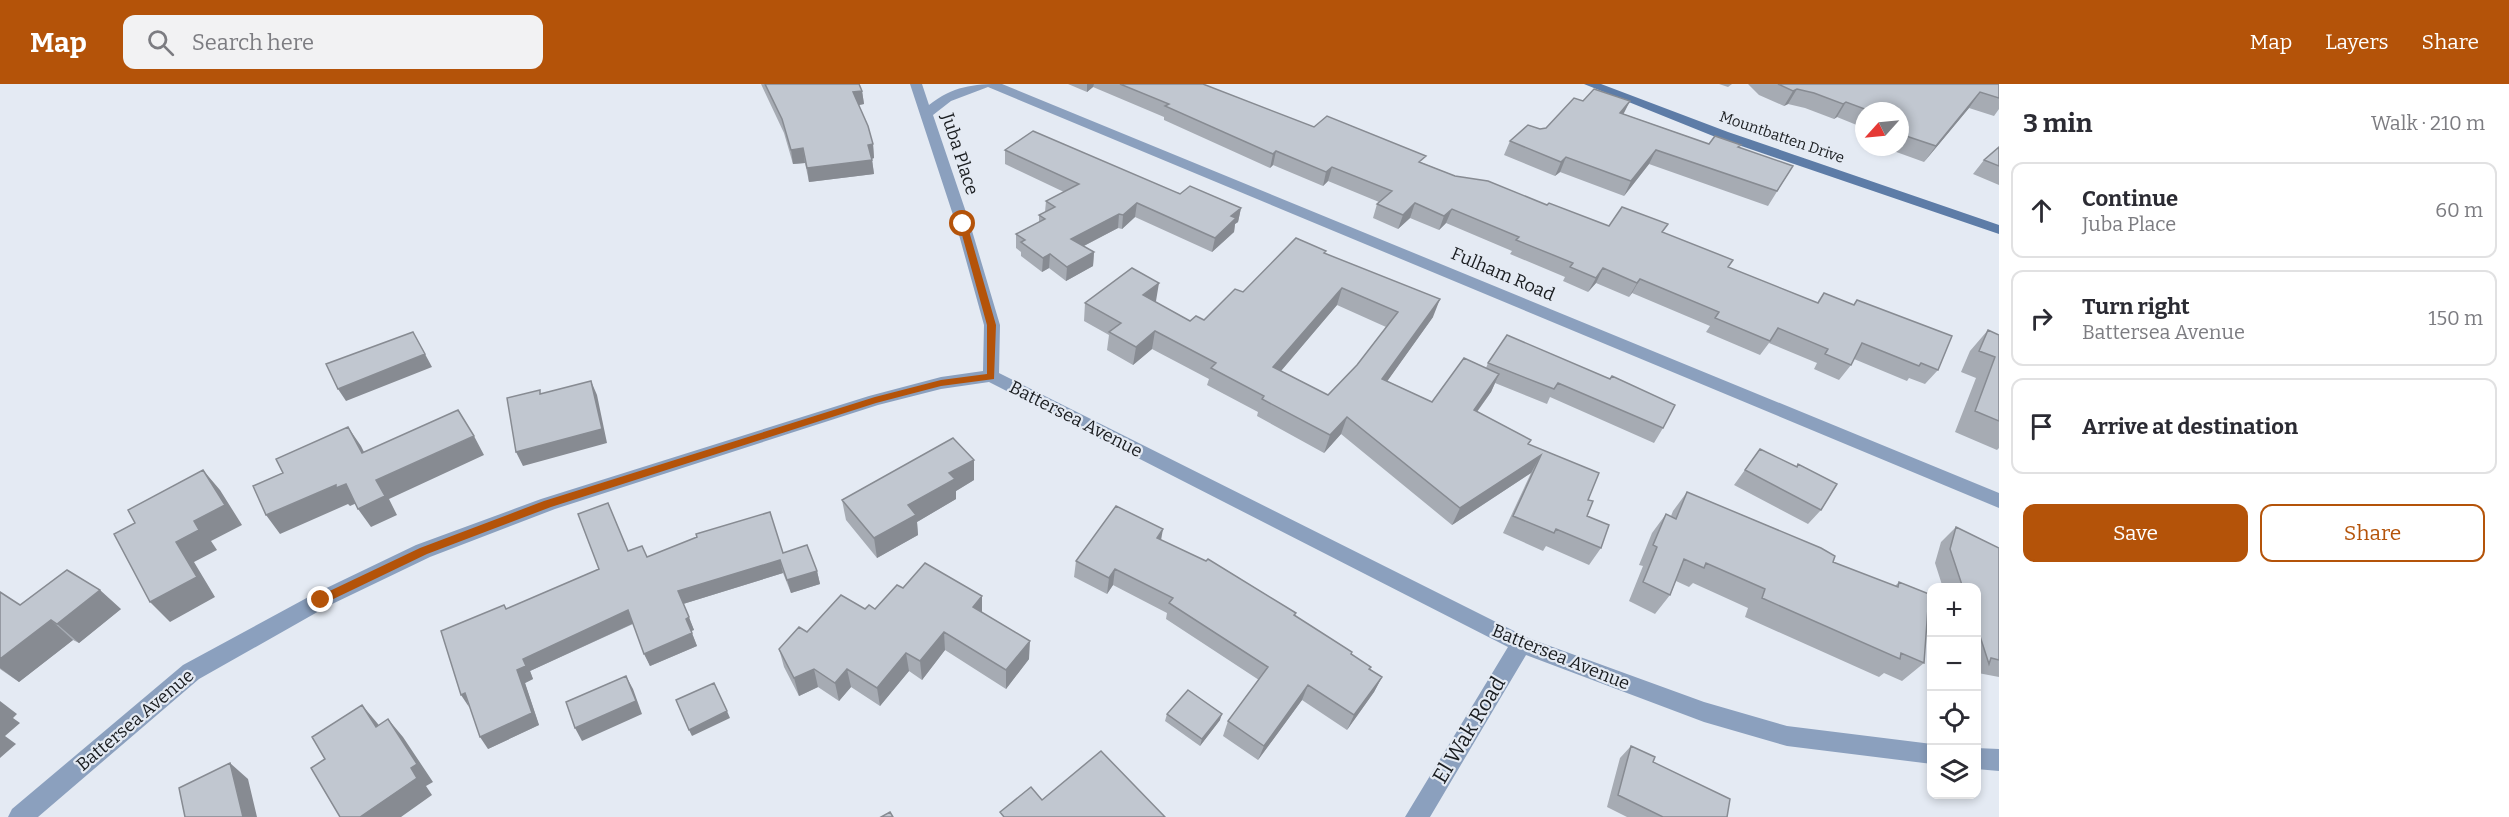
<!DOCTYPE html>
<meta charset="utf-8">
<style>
:root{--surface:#fff;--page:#f2f2f3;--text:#2b2b33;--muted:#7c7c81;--line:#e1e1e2;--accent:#b45309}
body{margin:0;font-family:Bitter,serif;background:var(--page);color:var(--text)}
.controls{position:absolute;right:18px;bottom:18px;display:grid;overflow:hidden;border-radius:12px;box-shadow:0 3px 9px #0003}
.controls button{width:54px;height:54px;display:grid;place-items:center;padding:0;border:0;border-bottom:2px solid var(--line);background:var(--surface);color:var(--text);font:30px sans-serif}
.compass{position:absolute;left:1855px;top:18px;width:54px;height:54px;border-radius:50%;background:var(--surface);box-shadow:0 3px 9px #0003;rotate:243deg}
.stop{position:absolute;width:18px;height:18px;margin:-14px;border:4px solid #b45309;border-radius:50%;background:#fff}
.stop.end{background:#b45309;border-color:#fff;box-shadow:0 2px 6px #0008}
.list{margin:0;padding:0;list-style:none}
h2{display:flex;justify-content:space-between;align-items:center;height:78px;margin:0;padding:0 24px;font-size:26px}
h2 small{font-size:20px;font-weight:400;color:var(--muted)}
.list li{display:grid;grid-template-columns:39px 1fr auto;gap:18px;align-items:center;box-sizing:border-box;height:96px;margin:0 12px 12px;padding:0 12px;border:2px solid var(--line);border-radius:12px}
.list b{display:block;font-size:22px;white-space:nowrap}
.list p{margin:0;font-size:20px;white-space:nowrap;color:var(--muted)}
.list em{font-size:20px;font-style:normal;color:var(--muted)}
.actions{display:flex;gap:12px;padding:18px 24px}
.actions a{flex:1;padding:14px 0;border:2px solid var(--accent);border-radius:12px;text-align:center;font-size:21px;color:var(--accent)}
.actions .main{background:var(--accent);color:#fff}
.icon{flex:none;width:33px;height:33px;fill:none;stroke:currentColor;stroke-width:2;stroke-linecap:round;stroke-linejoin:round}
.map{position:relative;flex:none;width:1999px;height:733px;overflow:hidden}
header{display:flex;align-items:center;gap:36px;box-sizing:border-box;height:84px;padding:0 30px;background:var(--accent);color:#fff}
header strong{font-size:28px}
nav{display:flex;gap:33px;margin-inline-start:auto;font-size:21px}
.search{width:420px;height:54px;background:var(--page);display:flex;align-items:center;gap:15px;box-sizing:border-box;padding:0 21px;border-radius:12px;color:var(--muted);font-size:22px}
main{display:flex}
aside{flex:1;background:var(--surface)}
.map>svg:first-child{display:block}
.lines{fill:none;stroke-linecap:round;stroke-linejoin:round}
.street{fill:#8ba0be;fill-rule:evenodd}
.secondary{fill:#5d7ca7;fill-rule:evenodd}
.wall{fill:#a6abb3;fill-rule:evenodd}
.shaded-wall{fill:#878b92}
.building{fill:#c1c7d0;stroke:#878b92;stroke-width:1.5;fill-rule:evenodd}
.route{fill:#b45309}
.labels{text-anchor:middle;stroke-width:4.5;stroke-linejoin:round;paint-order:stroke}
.far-street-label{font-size:15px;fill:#1a1d20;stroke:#e4eaf3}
.street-label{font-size:18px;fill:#1a1d20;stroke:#e4eaf3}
.near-street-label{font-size:21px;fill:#1a1d20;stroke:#e4eaf3}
</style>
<header>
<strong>Map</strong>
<div class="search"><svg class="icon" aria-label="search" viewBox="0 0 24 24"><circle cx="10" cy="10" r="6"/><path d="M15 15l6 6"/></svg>Search here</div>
<nav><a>Map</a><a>Layers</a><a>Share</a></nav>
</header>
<main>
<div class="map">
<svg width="1999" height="733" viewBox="0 0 1999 733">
<rect width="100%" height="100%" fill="#e4eaf3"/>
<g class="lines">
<path class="street" d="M 910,0 L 922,0 L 929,21 C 953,2 973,0 1002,0 L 1999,409 L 1999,424 L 988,3 L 951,17 L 933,31 L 970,140 L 1000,241 L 999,289 L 1528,554 L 1704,618 L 1787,642 L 1932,660 L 1932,680 L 1787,662 L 1704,638 L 1526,571 L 1430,733 L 1405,733 L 1508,563 L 989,298 L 941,305 L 878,321 L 555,425 L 430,473 L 328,522 L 199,595 L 38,733 L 8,733 L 12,725 L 183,581 L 314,510 L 416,461 L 541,415 L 869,312 L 941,293 L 983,287 L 984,241 L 956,140 Z
M 1976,664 L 1999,665 L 1999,687 L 1976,685 Z"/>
<path class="secondary" d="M 1584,0 L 1601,0 L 1728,48 L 1999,141 L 1999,150 L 1718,54 Z"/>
</g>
<path class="wall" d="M 761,0 L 859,0 L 862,7 L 864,20 L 859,21 L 873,60 L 874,74 L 872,75 L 874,90 L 809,98 L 805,79 L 793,80 L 784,49 Z
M 1068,0 L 1203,0 L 1314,43 L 1423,79 L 1455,92 L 1547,121 L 1609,142 L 1663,148 L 1728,183 L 1817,219 L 1824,209 L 1853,221 L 1857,216 L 1938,286 L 1925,300 L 1909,294 L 1907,297 L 1854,275 L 1851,281 L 1839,296 L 1814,285 L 1817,279 L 1769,259 L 1760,271 L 1706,248 L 1710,242 L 1632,209 L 1629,213 L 1596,199 L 1588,208 L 1563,197 L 1565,193 L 1510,170 L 1512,167 L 1446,139 L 1439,146 L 1410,134 L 1398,145 L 1373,134 L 1377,120 L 1379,118 L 1328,97 L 1323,102 L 1273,81 L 1270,84 L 1164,36 L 1164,33 L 1093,3 L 1087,8 Z
M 1719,0 L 1732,0 L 1728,3 Z
M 1748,0 L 1999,0 L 1999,25 L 1994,32 L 1969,24 L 1924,78 L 1888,65 L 1890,63 L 1900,63 L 1900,27 L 1864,27 L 1864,44 L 1837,33 L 1834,35 L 1805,24 L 1788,20 L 1784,22 L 1759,11 Z
M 1624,30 L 1709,60 L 1739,64 L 1793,82 L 1768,122 L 1649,80 L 1624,112 L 1560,88 L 1555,92 L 1504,71 L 1510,57 L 1540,45 Z
M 1999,63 L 1999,101 L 1973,90 L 1984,76 Z
M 1005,66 L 1241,124 L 1238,138 L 1235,140 L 1234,148 L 1212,168 L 1135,133 L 1122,145 L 1118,144 L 1084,162 L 1094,168 L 1093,182 L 1066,197 L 1049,184 L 1042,188 L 1021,172 L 1021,168 L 1016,164 L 1016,150 L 1039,139 L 1039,131 L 1045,128 L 1046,117 L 1064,108 L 1005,80 Z
M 1326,170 L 1433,233 L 1387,297 L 1432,318 L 1486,284 L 1488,279 L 1507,251 L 1663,344 L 1654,359 L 1550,313 L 1547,320 L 1495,299 L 1491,308 L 1477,328 L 1529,360 L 1588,416 L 1587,432 L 1601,464 L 1589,481 L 1546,462 L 1543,467 L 1503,449 L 1531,389 L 1452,441 L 1341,350 L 1324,369 L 1257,332 L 1258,328 L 1207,301 L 1209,295 L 1152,265 L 1133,281 L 1107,266 L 1109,251 L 1084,237 L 1085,219 L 1156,217 L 1155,218 L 1190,237 L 1204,236 L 1243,208 ZM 1337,221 L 1386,243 L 1357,281 L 1328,311 L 1281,287 Z
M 1988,246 L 1999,251 L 1999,364 L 1997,366 L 1955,348 L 1976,294 L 1961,288 L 1970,267 Z
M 1760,365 L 1796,383 L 1798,380 L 1821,426 L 1808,440 L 1734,401 Z
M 974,396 L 956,407 L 956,415 L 917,438 L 918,451 L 877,474 L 846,436 L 842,416 Z
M 1687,408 L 1833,478 L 1895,502 L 1899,498 L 1924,579 L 1902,597 L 1884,589 L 1879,593 L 1745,533 L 1748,524 L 1693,499 L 1689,503 L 1676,497 L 1670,511 L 1655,530 L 1629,517 L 1643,482 L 1639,481 L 1652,449 L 1666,430 L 1671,432 L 1673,427 Z
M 1956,443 L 1999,464 L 1999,593 L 1978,589 L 1977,590 L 1977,504 L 1943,504 L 1935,479 L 1941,458 Z
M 1161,456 L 1296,529 L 1295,532 L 1351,570 L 1370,585 L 1382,593 L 1374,608 L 1347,646 L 1302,616 L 1258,676 L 1223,652 L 1228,637 L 1259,596 L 1166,535 L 1167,529 L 1113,501 L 1107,510 L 1074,493 L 1076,477 Z
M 628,467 L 647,473 L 783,469 L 817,487 L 820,500 L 791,509 L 783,489 L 683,520 L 694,546 L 691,547 L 697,562 L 650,582 L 633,540 L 530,587 L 533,595 L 525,599 L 539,641 L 488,665 L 504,521 L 507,525 L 599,485 Z
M 903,504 L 982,512 L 982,528 L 1029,575 L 1006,605 L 945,566 L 922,596 L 909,587 L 880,622 L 851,603 L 839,617 L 818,603 L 799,612 L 784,583 L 779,565 L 807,548 L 865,525 L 875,525 Z
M 0,508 L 20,521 L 121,525 L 79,559 L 73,556 L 19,598 L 0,585 Z
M 1167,630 L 1220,636 L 1200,662 L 1165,637 Z
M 1631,662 L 1653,678 L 1727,733 L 1627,733 L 1607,723 L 1620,674 Z"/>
<path class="shaded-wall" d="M 1087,0 L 1094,0 L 1093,3 L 1087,8 Z
M 1797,5 L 1788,20 L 1784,22 L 1793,7 Z
M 862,7 L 864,20 L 854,22 L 853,8 Z
M 1980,8 L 1969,24 L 1924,78 L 1936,62 Z
M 1630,17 L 1623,31 L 1620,29 Z
M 1846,18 L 1837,33 L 1834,35 L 1843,20 Z
M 873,60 L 874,74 L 870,75 L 868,61 Z
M 803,64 L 805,79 L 793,80 L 791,66 Z
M 1656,66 L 1649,80 L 1624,112 L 1631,97 Z
M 1276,67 L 1273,81 L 1270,84 L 1273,70 Z
M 1566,73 L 1560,88 L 1555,92 L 1561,78 Z
M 872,76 L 874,90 L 809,98 L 807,84 Z
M 1332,83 L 1328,97 L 1323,102 L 1326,88 Z
M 1137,119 L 1135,133 L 1122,145 L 1123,131 Z
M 1415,119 L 1410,134 L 1398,145 L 1403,131 Z
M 1241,124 L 1238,138 L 1235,140 L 1234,148 L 1212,168 L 1215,154 L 1231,132 Z
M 1452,125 L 1446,139 L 1439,146 L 1444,132 Z
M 1119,130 L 1118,144 L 1070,169 L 1071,155 Z
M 1094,168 L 1093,182 L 1066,197 L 1067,183 Z
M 1050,170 L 1049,184 L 1042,188 L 1043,174 Z
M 1603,184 L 1596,199 L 1588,208 L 1596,194 Z
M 1640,195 L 1632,209 L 1629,213 L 1637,199 Z
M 1159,199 L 1156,217 L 1141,229 L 1143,211 Z
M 1342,204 L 1337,221 L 1269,301 L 1273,283 Z
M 1440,215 L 1433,233 L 1376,313 L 1382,295 Z
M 1155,247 L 1152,265 L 1133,281 L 1136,263 Z
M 425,270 L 432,283 L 346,317 L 338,305 Z
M 1499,290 L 1491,308 L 1465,344 L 1474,326 Z
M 591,297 L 597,311 L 607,359 L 523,382 L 516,368 Z
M 1347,333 L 1341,350 L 1324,369 L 1330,351 Z
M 348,343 L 361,362 L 374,388 L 362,369 Z
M 474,352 L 484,371 L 389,415 L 397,431 L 371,443 L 358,425 L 376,396 Z
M 1541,371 L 1531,389 L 1452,441 L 1460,424 Z
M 974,376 L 974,396 L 956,407 L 956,415 L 917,438 L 918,451 L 877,474 L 874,454 L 908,421 L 949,389 Z
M 203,386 L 220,406 L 242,441 L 211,457 L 217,466 L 194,478 L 215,513 L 170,538 L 150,518 L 176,458 L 194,437 Z
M 346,400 L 359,418 L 350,422 L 348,420 L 280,450 L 266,431 L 336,401 Z
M 1163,445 L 1160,462 L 1157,454 Z
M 780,476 L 783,489 L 683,520 L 678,507 Z
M 1115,485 L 1113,501 L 1107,510 L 1109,494 Z
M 817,487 L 820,500 L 791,509 L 787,496 Z
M 100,506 L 121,525 L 79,559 L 57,540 Z
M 982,512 L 982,531 L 973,523 Z
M 628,526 L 634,539 L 530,587 L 533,595 L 525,599 L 539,641 L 488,665 L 480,653 L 523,575 Z
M 689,533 L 694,546 L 691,547 L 686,535 Z
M 51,536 L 73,556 L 19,598 L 0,584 L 0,575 Z
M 944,548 L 945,566 L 922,596 L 920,577 Z
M 692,549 L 697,562 L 650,582 L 644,570 Z
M 1030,557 L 1029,575 L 1006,605 L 1006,586 Z
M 906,569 L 909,587 L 880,622 L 877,604 Z
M 814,585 L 818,603 L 799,612 L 794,594 Z
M 847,585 L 851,603 L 839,617 L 835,599 Z
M 626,592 L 633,605 L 642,630 L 582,657 L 575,644 Z
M 1382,593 L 1374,608 L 1347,646 L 1354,631 Z
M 1308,601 L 1302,616 L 1258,676 L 1264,662 Z
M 465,609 L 469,623 L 461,611 Z
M 0,617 L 17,630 L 13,634 L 20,639 L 5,652 L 16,660 L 0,674 Z
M 362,621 L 378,640 L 391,661 L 376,643 Z
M 727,627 L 730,634 L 692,652 L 689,646 Z
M 1222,630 L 1220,636 L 1200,662 L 1202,655 Z
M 388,635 L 403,653 L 433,698 L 426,702 L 432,711 L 401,733 L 360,733 L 411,684 Z
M 230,679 L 248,695 L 257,733 L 243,733 Z"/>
<path class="building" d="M 765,0 L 859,0 L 862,7 L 853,8 L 868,42 L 873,60 L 868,61 L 872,76 L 807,84 L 803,64 L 791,66 L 782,35 Z
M 1120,0 L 1203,0 L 1314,43 L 1327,32 L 1426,72 L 1419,78 L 1455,92 L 1488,97 L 1547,121 L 1549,119 L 1609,142 L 1622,123 L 1668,140 L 1662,148 L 1733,176 L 1728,183 L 1818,219 L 1824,209 L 1854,221 L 1857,216 L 1952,252 L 1938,286 L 1921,279 L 1919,282 L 1862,259 L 1851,281 L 1825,270 L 1828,265 L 1778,244 L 1770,257 L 1715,234 L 1719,228 L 1640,195 L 1637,199 L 1603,184 L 1596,194 L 1570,183 L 1573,179 L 1516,156 L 1519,153 L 1452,125 L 1444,132 L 1415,119 L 1403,131 L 1377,120 L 1392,107 L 1332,83 L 1326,88 L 1276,67 L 1273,70 L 1165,22 L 1169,20 Z
M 1778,0 L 1999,0 L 1999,14 L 1980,8 L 1936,62 L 1900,50 L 1900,48 L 1907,42 L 1900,39 L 1900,27 L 1870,27 L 1846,18 L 1843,20 L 1814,9 L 1797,5 L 1793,7 Z
M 1594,5 L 1630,17 L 1620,29 L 1709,60 L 1715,52 L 1741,61 L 1738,63 L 1793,82 L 1777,107 L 1656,66 L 1631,97 L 1566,73 L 1561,78 L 1510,57 L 1528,41 L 1540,45 L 1546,44 L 1574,14 L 1583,17 Z
M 1033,47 L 1180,110 L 1190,102 L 1241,124 L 1231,132 L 1236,134 L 1215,154 L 1137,119 L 1123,131 L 1119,130 L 1071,155 L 1094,168 L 1067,183 L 1050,170 L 1043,174 L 1021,158 L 1025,156 L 1016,150 L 1045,135 L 1039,131 L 1055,123 L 1046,117 L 1079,100 L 1005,66 Z
M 1999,63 L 1999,82 L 1984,76 Z
M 1296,154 L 1326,167 L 1324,169 L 1440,215 L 1382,295 L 1432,318 L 1464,274 L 1499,290 L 1474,326 L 1531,356 L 1528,360 L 1599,389 L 1588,416 L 1593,417 L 1587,432 L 1609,441 L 1601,464 L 1556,445 L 1554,449 L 1513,432 L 1541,371 L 1460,424 L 1347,333 L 1330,351 L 1262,315 L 1264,312 L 1211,284 L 1216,279 L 1155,247 L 1136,263 L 1109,248 L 1121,239 L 1085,219 L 1132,184 L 1159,199 L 1143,211 L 1190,237 L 1196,232 L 1204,236 L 1235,205 L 1243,208 ZM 1342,204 L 1398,228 L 1357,281 L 1328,311 L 1273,283 Z
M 1988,246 L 1999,251 L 1999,337 L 1975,327 L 1995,273 L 1979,267 Z
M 413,248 L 425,270 L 338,305 L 326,280 Z
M 1507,251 L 1610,295 L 1612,292 L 1675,321 L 1663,344 L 1558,299 L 1554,305 L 1488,279 Z
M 591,297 L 602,345 L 516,368 L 507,314 L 540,306 L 540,310 Z
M 458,326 L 474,352 L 376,396 L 385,412 L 358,425 L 346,400 L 336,404 L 336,401 L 266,431 L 253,402 L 283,389 L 276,375 L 348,343 L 362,369 Z
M 953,354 L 974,376 L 949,389 L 955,395 L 908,421 L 916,431 L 874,454 L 842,416 Z
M 1760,365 L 1797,383 L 1798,380 L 1837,400 L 1821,426 L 1745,386 Z
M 203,386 L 225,421 L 194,437 L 199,446 L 176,458 L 197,493 L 150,518 L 114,450 L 135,439 L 128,426 Z
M 1687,408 L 1821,464 L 1835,472 L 1833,478 L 1898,503 L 1899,498 L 1929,510 L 1924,579 L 1901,569 L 1900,575 L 1762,514 L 1765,505 L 1706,479 L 1704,484 L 1684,475 L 1670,511 L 1643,498 L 1657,463 L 1653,461 L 1666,430 L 1676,435 Z
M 608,419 L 628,467 L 642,462 L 647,473 L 697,453 L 696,450 L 770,428 L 783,469 L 807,461 L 817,487 L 787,496 L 780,476 L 678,507 L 689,533 L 686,535 L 692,549 L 644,570 L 628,526 L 523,575 L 526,582 L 517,586 L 532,629 L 480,653 L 465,609 L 461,611 L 441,547 L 504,521 L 506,525 L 599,485 L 578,430 Z
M 1116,422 L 1163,445 L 1157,454 L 1206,477 L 1208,475 L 1296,529 L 1294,531 L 1352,568 L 1351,570 L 1371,583 L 1369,585 L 1382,593 L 1354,631 L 1308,601 L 1264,662 L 1228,637 L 1268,583 L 1169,519 L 1173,514 L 1115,485 L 1109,494 L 1076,477 Z
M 1956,443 L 1999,464 L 1999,576 L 1991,574 L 1989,580 L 1977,543 L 1977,504 L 1963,504 L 1950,465 Z
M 925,479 L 982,512 L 973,523 L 1030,557 L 1006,586 L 944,548 L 920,577 L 906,569 L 877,604 L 847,585 L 835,599 L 814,585 L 794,594 L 779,565 L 799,543 L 807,548 L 841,511 L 865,525 L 869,521 L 875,525 L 897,501 L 903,504 Z
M 67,486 L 100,506 L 57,540 L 51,536 L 0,575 L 0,508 L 20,521 Z
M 626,592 L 636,617 L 575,644 L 566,618 Z
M 714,599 L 727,627 L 689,646 L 676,616 Z
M 1188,606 L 1222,630 L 1202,655 L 1167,630 Z
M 362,621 L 376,643 L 388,635 L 417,680 L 411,684 L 417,694 L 360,733 L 340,733 L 311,684 L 325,675 L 312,653 Z
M 1631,662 L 1655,673 L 1653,678 L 1730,715 L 1727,733 L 1663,733 L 1618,711 Z
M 1101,667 L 1165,733 L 1004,733 L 1000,728 L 1031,703 L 1042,716 Z
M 230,679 L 243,733 L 185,733 L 179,704 Z
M 890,728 L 893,733 L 881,733 Z"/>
<path class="route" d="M 963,138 L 967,140 L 996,241 L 994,295 L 941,302 L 876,319 L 551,423 L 427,470 L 325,519 L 317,519 L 317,513 L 420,464 L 544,417 L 875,313 L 941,296 L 987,290 L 987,241 L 959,140 Z"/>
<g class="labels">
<g class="far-street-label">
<text transform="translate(1782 53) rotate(19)" y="5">Mountbatten Drive</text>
</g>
<g class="street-label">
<text transform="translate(960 70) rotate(72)" y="6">Juba Place</text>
<text transform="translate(1503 190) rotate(23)" y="6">Fulham Road</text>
<text transform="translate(1076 335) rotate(27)" y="6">Battersea Avenue</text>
<text transform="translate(1561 573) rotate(22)" y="6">Battersea Avenue</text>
<text transform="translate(135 636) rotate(-40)" y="6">Battersea Avenue</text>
</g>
<g class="near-street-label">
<text transform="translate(1469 646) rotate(-59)" y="7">El Wak Road</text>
</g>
</g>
</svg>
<div class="controls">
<button>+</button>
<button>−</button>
<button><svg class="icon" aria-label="locate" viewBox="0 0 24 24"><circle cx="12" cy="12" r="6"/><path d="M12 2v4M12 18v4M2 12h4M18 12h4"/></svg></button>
<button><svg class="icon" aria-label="layers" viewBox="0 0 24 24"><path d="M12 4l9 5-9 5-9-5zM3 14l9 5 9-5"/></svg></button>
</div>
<svg class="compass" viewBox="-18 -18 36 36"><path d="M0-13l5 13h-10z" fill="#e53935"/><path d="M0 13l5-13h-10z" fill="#7c7c81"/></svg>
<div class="stop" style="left:963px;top:140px"></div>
<div class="stop end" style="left:321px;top:516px"></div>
</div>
<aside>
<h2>3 min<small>Walk · 210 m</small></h2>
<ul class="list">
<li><svg class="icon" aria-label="ahead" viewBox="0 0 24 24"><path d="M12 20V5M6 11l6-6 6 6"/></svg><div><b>Continue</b><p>Juba Place</p></div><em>60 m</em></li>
<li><svg class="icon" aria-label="right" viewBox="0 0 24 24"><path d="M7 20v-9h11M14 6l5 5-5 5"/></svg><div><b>Turn right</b><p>Battersea Avenue</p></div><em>150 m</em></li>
<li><svg class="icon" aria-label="arrive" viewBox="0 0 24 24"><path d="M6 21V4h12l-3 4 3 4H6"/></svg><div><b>Arrive at destination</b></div></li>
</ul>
<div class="actions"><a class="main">Save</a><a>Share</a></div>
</aside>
</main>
